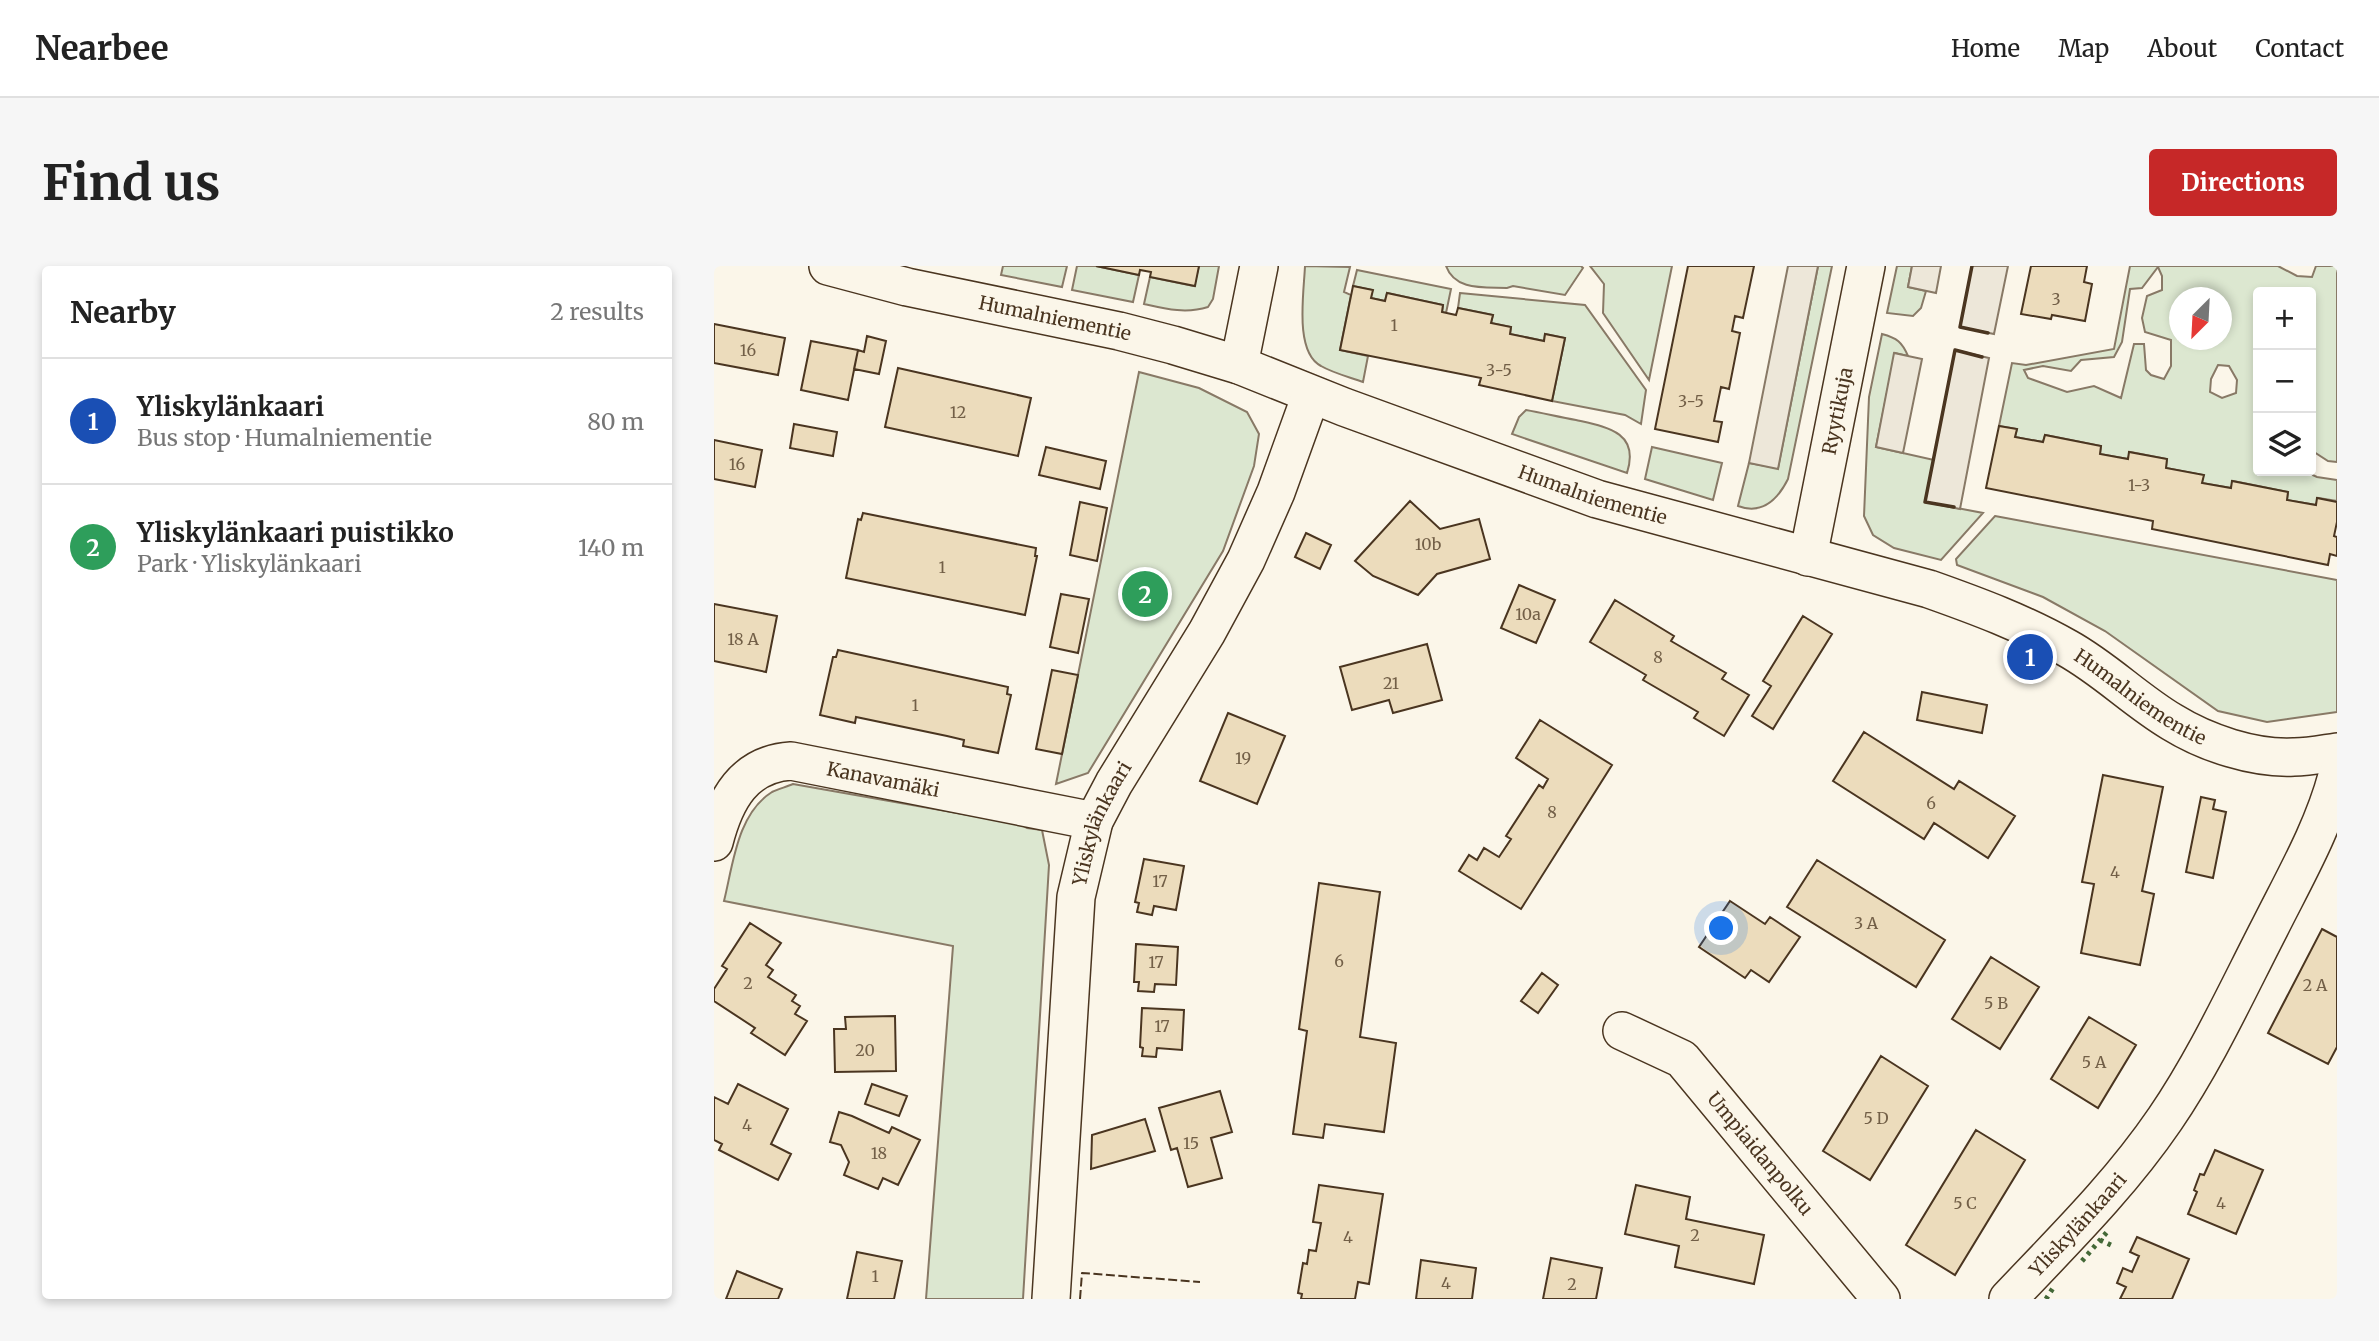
<!DOCTYPE html>
<meta charset="utf-8">
<style>
:root{--surface:#fff;--page:#f6f6f6;--text:#222;--muted:#767676;--line:#e0e0e0;--accent:#c62828}
body{margin:0;font-family:Merriweather,serif;background:var(--page);color:var(--text)}
.controls{position:absolute;right:21px;top:21px;display:grid;overflow:hidden;border-radius:7px;box-shadow:0 4px 10px #0003}
.controls button{width:63px;height:63px;display:grid;place-items:center;padding:0;border:0;border-bottom:2px solid var(--line);background:var(--surface);color:var(--text);font:35px sans-serif}
.compass{position:absolute;left:1455px;top:21px;width:63px;height:63px;border-radius:50%;background:var(--surface);box-shadow:0 4px 10px #0003;rotate:204deg}
.you{position:absolute;left:1008px;top:663px;width:24px;height:24px;margin:-18px;border:5px solid #fff;border-radius:50%;background:#1a73e8;box-shadow:0 0 0 10px #1a73e833}
.badge{display:grid;place-items:center;width:46px;height:46px;border-radius:50%;background:var(--accent);color:#fff;font-size:23px;font-weight:700}
.pin{position:absolute;translate:-50% -50%;border:4px solid #fff;box-shadow:0 2px 7px #0006}
.list{margin:0;padding:0;list-style:none}
h2{display:flex;justify-content:space-between;align-items:center;height:91px;margin:0;padding:0 28px;font-size:30px}
h2 small{font-size:23px;font-weight:400;color:var(--muted)}
.list li{display:grid;grid-template-columns:46px 1fr auto;gap:21px;align-items:center;box-sizing:border-box;height:126px;padding:0 28px;border-top:2px solid var(--line)}
.list b{display:block;font-size:26px;white-space:nowrap}
.list p{margin:0;font-size:23px;white-space:nowrap;color:var(--muted)}
.list em{font-size:23px;font-style:normal;color:var(--muted)}
.icon{flex:none;width:38px;height:38px;fill:none;stroke:currentColor;stroke-width:2;stroke-linecap:round;stroke-linejoin:round}
.map{position:relative;flex:none;width:1623px;height:1033px;overflow:hidden;border-radius:7px}
header{display:flex;align-items:center;gap:42px;box-sizing:border-box;height:98px;padding:0 35px;background:var(--surface);border-bottom:2px solid var(--line)}
header strong{font-size:33px}
nav{display:flex;gap:38px;margin-inline-start:auto;font-size:24px}
.intro{display:flex;align-items:center;justify-content:space-between;box-sizing:border-box;height:168px;padding:0 42px}
h1{margin:0;font-size:49px}
.button{padding:18px 32px;border-radius:7px;background:var(--accent);color:#fff;font-size:24px;font-weight:700}
main{display:flex;gap:42px;padding:0 42px}
aside{flex:1;background:var(--surface);border-radius:7px;box-shadow:0 4px 10px #0003}
.map>svg:first-child{display:block}
.green{fill:#dce7d0;stroke:#887966;stroke-width:2;fill-rule:evenodd}
.parking{fill:#ede7d9;stroke:#887966;stroke-width:2}
.building{fill:#ecdcbc;stroke:#4a3520;stroke-width:2}
.lines{fill:none;stroke-linecap:round;stroke-linejoin:round}
.minor-casing{stroke:#4a3520;stroke-width:40}
.minor{stroke:#fbf6e9;stroke-width:37}
.hedge{stroke:#436837;stroke-width:5;stroke-dasharray:3.5 5;stroke-linecap:butt}
.fence{stroke:#4a3520;stroke-width:2;stroke-dasharray:9 3.5;stroke-linecap:butt}
.wall{stroke:#4a3520;stroke-width:3.5}
.labels{text-anchor:middle;stroke-width:5;stroke-linejoin:round;paint-order:stroke}
.number-label{font-size:16px;fill:#725f47}
.street-label{font-size:19px;fill:#4a3520;stroke:#fbf6e9}
</style>
<header>
<strong>Nearbee</strong>
<nav><a>Home</a><a>Map</a><a>About</a><a>Contact</a></nav>
</header>
<div class="intro"><h1>Find us</h1><a class="button">Directions</a></div>
<main>
<aside>
<h2>Nearby<small>2 results</small></h2>
<ul class="list">
<li><span class="badge" style="background:#1a4fb4">1</span><div><b>Yliskylänkaari</b><p>Bus stop · Humalniementie</p></div><em>80 m</em></li>
<li><span class="badge" style="background:#2e9e5b">2</span><div><b>Yliskylänkaari puistikko</b><p>Park · Yliskylänkaari</p></div><em>140 m</em></li>
</ul>
</aside>
<div class="map">
<svg width="1623" height="1033" viewBox="0 0 1623 1033">
<rect width="100%" height="100%" fill="#fbf6e9"/>
<path class="green" d="M 289,0 L 353,0 L 348,21 L 287,9 Z
M 363,0 L 382,0 L 425,9 L 419,36 L 358,24 Z
M 485,0 L 505,0 L 499,33 L 494,41 C 472,48 452,43 430,38 L 436,11 L 480,20 Z
M 591,0 L 636,1 L 630,26 L 637,29 L 626,84 L 654,90 L 649,116 C 635,111 619,107 607,100 C 580,86 590,26 591,0 Z
M 732,0 L 867,0 L 869,2 L 851,29 L 799,20 L 793,22 C 770,21 741,25 732,0 Z
M 876,0 L 958,0 L 935,114 L 889,47 L 890,18 Z
M 1104,0 L 1118,0 L 1074,213 C 1064,233 1048,249 1024,240 L 1035,197 L 1064,202 Z
M 1183,0 L 1198,0 L 1194,21 L 1212,25 L 1207,42 L 1199,50 L 1173,47 Z
M 1416,0 L 1564,0 L 1583,10 L 1598,11 L 1602,0 L 1623,0 L 1623,196 L 1614,195 L 1597,184 L 1597,26 L 1544,26 L 1544,99 L 1542,107 L 1544,110 L 1544,205 L 1590,205 L 1603,211 L 1623,214 L 1623,235 L 1604,232 L 1602,239 L 1573,234 L 1574,226 L 1519,215 L 1517,222 L 1488,217 L 1489,209 L 1452,202 L 1453,193 L 1416,186 L 1414,193 L 1386,188 L 1387,180 L 1331,169 L 1329,176 L 1301,171 L 1303,163 L 1285,160 L 1298,97 L 1312,99 L 1400,83 ZM 1444,1 L 1448,10 L 1448,24 L 1433,30 L 1428,52 L 1431,66 L 1457,74 L 1457,100 L 1450,113 L 1437,109 L 1432,104 L 1430,78 L 1420,78 L 1407,132 L 1380,120 L 1353,126 L 1314,112 L 1310,104 L 1329,100 L 1357,105 L 1367,94 L 1400,91 L 1408,76 L 1416,23 L 1428,22 ZM 1465,32 L 1507,32 L 1507,74 L 1465,74 ZM 1504,99 L 1515,100 L 1523,114 L 1522,127 L 1508,132 L 1496,126 L 1497,113 Z
M 643,4 L 737,23 L 732,47 L 728,46 L 729,39 L 673,27 L 671,35 L 657,32 L 658,24 L 639,20 Z
M 746,27 L 871,39 L 932,124 L 927,158 L 911,149 L 838,135 L 851,72 L 831,68 L 830,75 L 796,68 L 797,61 L 777,57 L 779,49 L 744,42 Z
M 1168,68 C 1183,72 1188,76 1194,90 L 1181,87 L 1162,181 L 1220,194 L 1212,236 L 1269,247 L 1227,294 L 1180,282 L 1159,269 L 1150,250 L 1155,131 Z
M 425,106 L 485,122 L 533,146 L 545,168 L 540,200 L 509,285 L 374,507 L 342,518 Z
M 812,144 C 829,147 845,151 862,154 C 893,161 926,166 913,207 L 798,168 L 805,151 Z
M 938,181 L 1008,197 L 999,234 L 931,213 Z
M 1281,250 L 1623,314 L 1623,446 L 1553,456 L 1504,445 L 1391,365 L 1329,331 L 1243,299 L 1242,293 Z
M 79,518 L 306,558 L 313,562 L 328,564 L 335,599 L 309,1033 L 212,1033 L 239,680 L 10,635 C 19,599 23,548 58,526 C 64,523 72,521 79,518 Z"/>
<path class="parking" d="M 1074,0 L 1104,0 L 1064,203 L 1035,197 Z
M 1198,0 L 1227,0 L 1222,27 L 1194,21 Z
M 1258,0 L 1294,0 L 1280,68 L 1246,61 Z
M 1241,84 L 1275,92 L 1246,243 L 1211,236 Z
M 1180,87 L 1208,93 L 1189,187 L 1162,181 Z"/>
<path class="building" d="M 382,0 L 485,0 L 481,20 L 436,11 L 437,6 L 426,4 L 425,9 Z
M 974,0 L 1040,0 L 1029,52 L 1021,50 L 1018,65 L 1026,67 L 1015,123 L 1007,121 L 1000,155 L 1008,156 L 1004,176 L 941,163 Z
M 1317,0 L 1373,0 L 1370,16 L 1378,18 L 1371,55 L 1338,49 L 1337,53 L 1307,48 Z
M 639,20 L 659,24 L 657,32 L 671,35 L 673,27 L 729,39 L 728,46 L 742,49 L 744,42 L 779,49 L 777,57 L 797,61 L 796,68 L 830,75 L 831,68 L 851,72 L 838,135 L 765,119 L 767,112 L 626,84 Z
M 0,58 L 71,72 L 64,109 L 0,97 Z
M 153,70 L 172,75 L 165,108 L 140,103 L 144,84 L 150,86 Z
M 97,75 L 144,84 L 134,134 L 87,124 Z
M 184,102 L 317,132 L 304,190 L 171,161 Z
M 80,158 L 123,166 L 119,190 L 76,182 Z
M 1285,160 L 1303,163 L 1301,171 L 1329,176 L 1331,169 L 1387,180 L 1386,188 L 1414,193 L 1415,186 L 1453,193 L 1452,202 L 1490,209 L 1488,217 L 1517,222 L 1518,215 L 1574,226 L 1573,234 L 1602,239 L 1603,232 L 1623,236 L 1623,256 L 1620,270 L 1623,271 L 1623,290 L 1616,288 L 1614,299 L 1438,263 L 1439,255 L 1272,222 Z
M 0,174 L 48,184 L 41,221 L 0,213 Z
M 332,181 L 392,195 L 386,223 L 325,209 Z
M 696,235 L 726,263 L 765,253 L 776,293 L 723,308 L 704,329 L 659,310 L 641,295 Z
M 366,236 L 393,242 L 383,295 L 356,289 Z
M 149,247 L 322,282 L 321,290 L 323,290 L 311,349 L 132,312 L 144,253 L 147,254 Z
M 592,267 L 617,279 L 606,303 L 581,291 Z
M 805,319 L 841,334 L 822,377 L 787,362 Z
M 347,328 L 375,333 L 364,387 L 336,381 Z
M 901,334 L 960,370 L 957,375 L 1012,407 L 1008,413 L 1035,429 L 1010,470 L 980,452 L 984,446 L 929,414 L 932,409 L 876,376 Z
M 0,338 L 63,350 L 52,406 L 0,395 Z
M 1089,350 L 1118,368 L 1059,463 L 1038,450 L 1057,420 L 1049,415 Z
M 713,378 L 728,434 L 679,447 L 675,434 L 638,444 L 626,401 Z
M 124,384 L 294,421 L 293,428 L 297,429 L 284,487 L 249,480 L 250,474 L 233,470 L 142,451 L 141,457 L 106,449 L 119,391 L 122,391 Z
M 338,404 L 364,409 L 348,488 L 322,483 Z
M 1208,426 L 1273,439 L 1268,467 L 1203,454 Z
M 514,447 L 571,470 L 543,538 L 486,515 Z
M 826,454 L 898,499 L 807,643 L 745,605 L 755,589 L 763,594 L 770,582 L 785,591 L 797,573 L 792,570 L 825,519 L 829,522 L 834,513 L 802,492 Z
M 1150,466 L 1240,523 L 1245,515 L 1301,550 L 1274,592 L 1220,557 L 1210,573 L 1119,515 Z
M 1389,509 L 1449,521 L 1428,625 L 1440,628 L 1426,699 L 1367,687 L 1380,618 L 1368,616 Z
M 1487,531 L 1501,534 L 1499,543 L 1512,546 L 1499,612 L 1472,606 Z
M 430,593 L 470,600 L 462,644 L 440,640 L 438,649 L 423,646 L 425,637 L 421,636 Z
M 1103,594 L 1231,674 L 1202,721 L 1073,641 Z
M 605,617 L 666,626 L 646,771 L 682,777 L 670,866 L 611,858 L 609,872 L 579,868 L 593,765 L 585,763 Z
M 1016,635 L 1051,658 L 1056,651 L 1086,671 L 1055,716 L 1037,704 L 1031,712 L 985,681 Z
M 36,657 L 67,677 L 52,699 L 59,704 L 54,711 L 82,729 L 78,735 L 86,740 L 81,748 L 93,755 L 71,789 L 37,767 L 41,762 L 0,735 L 0,723 L 13,703 L 8,700 Z
M 1608,663 L 1623,671 L 1623,781 L 1614,798 L 1554,767 Z
M 422,678 L 464,681 L 462,719 L 441,718 L 440,726 L 424,725 L 425,716 L 420,716 Z
M 1277,691 L 1325,721 L 1286,783 L 1238,753 Z
M 828,707 L 844,719 L 824,747 L 807,735 Z
M 428,742 L 470,744 L 468,784 L 443,782 L 442,791 L 428,790 L 429,782 L 426,781 Z
M 181,750 L 182,805 L 121,806 L 120,763 L 132,763 L 131,751 Z
M 1375,751 L 1422,779 L 1384,842 L 1337,813 Z
M 1167,790 L 1214,820 L 1156,914 L 1109,885 Z
M 24,818 L 74,843 L 57,878 L 77,888 L 64,914 L 5,884 L 8,878 L 0,874 L 0,831 L 14,838 Z
M 158,818 L 193,830 L 185,850 L 151,838 Z
M 506,825 L 518,866 L 497,872 L 508,912 L 474,921 L 463,882 L 457,884 L 445,842 Z
M 125,846 L 138,850 L 175,867 L 178,861 L 206,874 L 184,919 L 169,912 L 164,923 L 130,909 L 135,896 L 127,879 L 116,876 Z
M 431,853 L 441,885 L 377,903 L 378,869 Z
M 1262,864 L 1311,894 L 1241,1009 L 1192,979 Z
M 1501,884 L 1549,904 L 1522,968 L 1474,948 L 1483,926 L 1480,924 L 1486,908 L 1490,909 Z
M 605,919 L 669,928 L 655,1018 L 644,1016 L 641,1033 L 587,1033 L 588,1028 L 584,1027 L 589,997 L 593,998 L 595,984 L 602,985 L 607,957 L 599,956 Z
M 922,919 L 976,931 L 972,953 L 1050,969 L 1040,1018 L 961,1001 L 965,980 L 911,968 Z
M 1423,971 L 1475,993 L 1458,1033 L 1406,1033 L 1412,1021 L 1403,1017 L 1409,1002 L 1418,1006 L 1425,990 L 1416,986 Z
M 143,986 L 188,995 L 180,1033 L 133,1033 Z
M 837,992 L 888,1002 L 882,1033 L 829,1033 Z
M 707,994 L 762,1002 L 758,1033 L 702,1033 Z
M 23,1005 L 68,1023 L 64,1033 L 12,1033 Z"/>
<g class="lines">
<defs>
<g id="minor">
<path id="s1" d="M 114,0 L 193,21 L 405,65 L 459,79 L 525,99 L 630,141 L 883,233 L 1215,323 C 1263,340 1309,357 1353,382 C 1391,403 1421,434 1458,456 C 1492,477 1540,493 1580,491 C 1595,491 1609,488 1623,486"/>
<path d="M 525,99 L 545,0"/>
<path id="s2" d="M 1094,291 L 1152,0"/>
<path id="s3" d="M 0,576 C 11,533 30,498 77,495 L 380,555"/>
<path id="s4" d="M 908,765 L 968,793 L 1167,1033"/>
<path id="s5" d="M 337,1033 L 362,631 L 380,555 L 400,517 L 493,366 L 532,294 L 562,226 L 597,129"/>
<path id="s6" d="M 1294,1033 C 1349,975 1406,919 1451,853 C 1492,793 1523,725 1556,661 C 1580,613 1609,563 1623,510"/>
</g>
</defs>
<use href="#minor" class="minor-casing"/>
<use href="#minor" class="minor"/>
<path class="hedge" d="M 1386,974 L 1401,981
M 1368,995 L 1393,966
M 1332,1033 L 1339,1022"/>
<path class="fence" d="M 366,1033 L 368,1007 L 486,1016"/>
<path class="wall" d="M 1258,0 L 1246,61 L 1274,67
M 1240,241 L 1211,236 L 1241,84 L 1268,91"/>
</g>
<g class="labels">
<g class="number-label">
<text x="1342" y="39">3</text>
<text x="680" y="65">1</text>
<text x="34" y="90">16</text>
<text x="785" y="110">3-5</text>
<text x="977" y="141">3-5</text>
<text x="244" y="152">12</text>
<text x="23" y="204">16</text>
<text x="1425" y="225">1-3</text>
<text x="714" y="284">10b</text>
<text x="228" y="307">1</text>
<text x="814" y="354">10a</text>
<text x="29" y="379">18 A</text>
<text x="944" y="397">8</text>
<text x="677" y="423">21</text>
<text x="201" y="445">1</text>
<text x="529" y="498">19</text>
<text x="1217" y="543">6</text>
<text x="838" y="552">8</text>
<text x="1401" y="612">4</text>
<text x="446" y="621">17</text>
<text x="1152" y="663">3 A</text>
<text x="625" y="701">6</text>
<text x="442" y="702">17</text>
<text x="34" y="723">2</text>
<text x="1601" y="725">2 A</text>
<text x="1282" y="743">5 B</text>
<text x="448" y="766">17</text>
<text x="151" y="790">20</text>
<text x="1380" y="802">5 A</text>
<text x="1162" y="858">5 D</text>
<text x="33" y="865">4</text>
<text x="477" y="883">15</text>
<text x="165" y="893">18</text>
<text x="1251" y="943">5 C</text>
<text x="1507" y="943">4</text>
<text x="981" y="975">2</text>
<text x="634" y="977">4</text>
<text x="161" y="1016">1</text>
<text x="732" y="1023">4</text>
<text x="858" y="1024">2</text>
</g>
<g class="street-label">
<text dy="7" stroke="none"><textPath href="#s1" startOffset="233">Humalniementie</textPath></text>
<text dy="7" stroke="none"><textPath href="#s2" startOffset="149">Ryytikuja</textPath></text>
<text dy="7" stroke="none"><textPath href="#s1" startOffset="800">Humalniementie</textPath></text>
<text dy="7" stroke="none"><textPath href="#s1" startOffset="1388">Humalniementie</textPath></text>
<text dy="7" stroke="none"><textPath href="#s3" startOffset="215">Kanavamäki</textPath></text>
<text dy="7" stroke="none"><textPath href="#s5" startOffset="481">Yliskylänkaari</textPath></text>
<text dy="7" stroke="none"><textPath href="#s4" startOffset="189">Umpiaidanpolku</textPath></text>
<text dy="7" stroke="none"><textPath href="#s6" startOffset="102">Yliskylänkaari</textPath></text>
</g>
</g>
</svg>
<div class="controls">
<button>+</button>
<button>−</button>
<button><svg class="icon" aria-label="layers" viewBox="0 0 24 24"><path d="M12 4l9 5-9 5-9-5zM3 14l9 5 9-5"/></svg></button>
</div>
<svg class="compass" viewBox="-18 -18 36 36"><path d="M0-13l5 13h-10z" fill="#e53935"/><path d="M0 13l5-13h-10z" fill="#767676"/></svg>
<div class="you"></div>
<div class="pin badge" style="left:1316px;top:391px;background:#1a4fb4">1</div>
<div class="pin badge" style="left:431px;top:328px;background:#2e9e5b">2</div>
</div>
</main>
